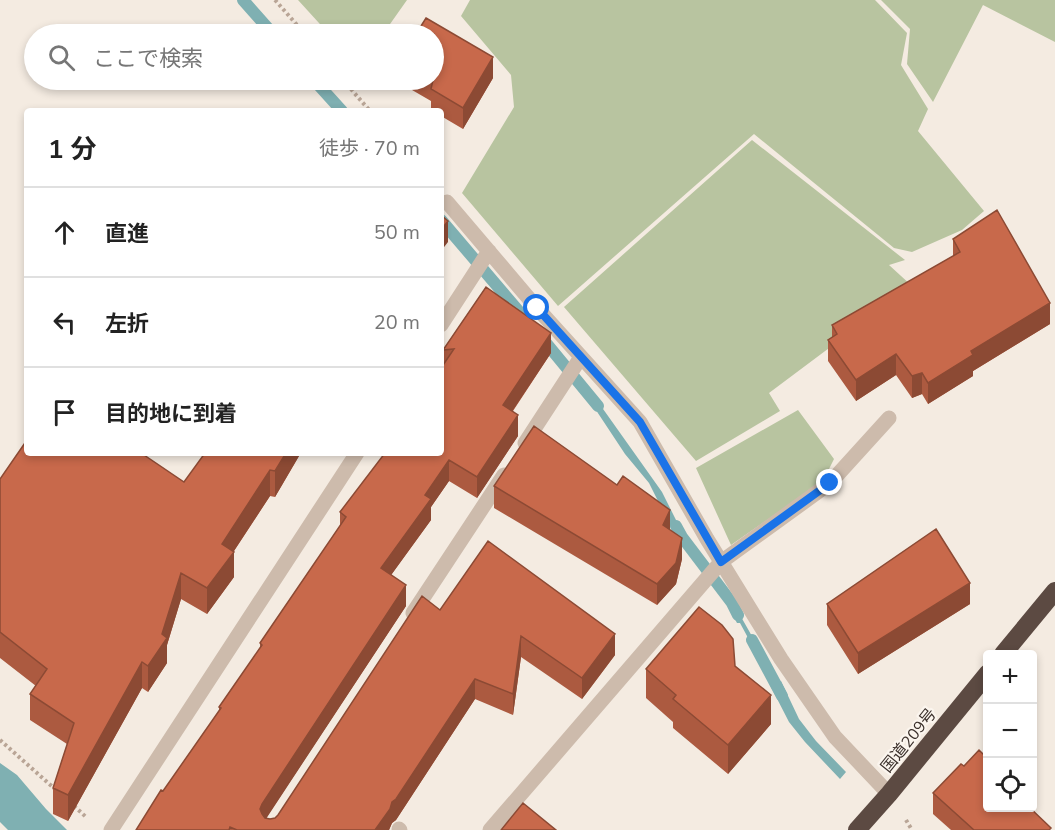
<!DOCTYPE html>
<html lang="ja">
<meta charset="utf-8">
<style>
:root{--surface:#fff;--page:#f2f2f2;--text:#222;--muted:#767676;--line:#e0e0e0}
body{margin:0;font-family:"Nunito Sans","Noto Sans JP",sans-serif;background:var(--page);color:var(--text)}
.controls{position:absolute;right:18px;bottom:18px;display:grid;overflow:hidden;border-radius:6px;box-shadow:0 3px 9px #0003}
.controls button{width:54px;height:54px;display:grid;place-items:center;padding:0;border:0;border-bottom:2px solid var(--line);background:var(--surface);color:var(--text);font:30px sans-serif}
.stop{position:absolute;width:18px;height:18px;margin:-14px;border:4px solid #1a73e8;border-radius:50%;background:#fff}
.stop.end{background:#1a73e8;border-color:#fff;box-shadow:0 2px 6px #0008}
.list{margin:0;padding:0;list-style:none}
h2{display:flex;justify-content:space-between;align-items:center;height:78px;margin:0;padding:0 24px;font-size:26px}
h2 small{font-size:20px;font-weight:400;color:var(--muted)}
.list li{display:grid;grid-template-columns:39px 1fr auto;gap:18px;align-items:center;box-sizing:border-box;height:90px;padding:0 24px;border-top:2px solid var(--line)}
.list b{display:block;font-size:22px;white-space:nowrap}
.list em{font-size:20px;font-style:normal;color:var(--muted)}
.icon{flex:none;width:33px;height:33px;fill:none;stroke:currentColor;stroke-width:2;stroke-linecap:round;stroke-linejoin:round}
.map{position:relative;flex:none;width:1055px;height:830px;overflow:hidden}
.search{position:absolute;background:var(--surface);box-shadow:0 3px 9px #0003;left:24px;top:24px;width:420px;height:66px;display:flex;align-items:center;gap:15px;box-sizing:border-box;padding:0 21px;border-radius:33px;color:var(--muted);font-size:22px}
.panel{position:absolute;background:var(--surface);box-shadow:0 3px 9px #0003;left:24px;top:108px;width:420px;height:348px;border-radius:6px}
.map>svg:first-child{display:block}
.green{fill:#b8c4a0}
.water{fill:#7fb0b2}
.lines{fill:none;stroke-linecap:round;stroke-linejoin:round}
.stream{stroke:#7fb0b2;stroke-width:12}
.path{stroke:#b9a596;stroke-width:4;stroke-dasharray:3 3;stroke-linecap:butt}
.lane{stroke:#cdbbac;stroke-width:15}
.street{stroke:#cdbbac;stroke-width:15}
.highway{stroke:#5c4a42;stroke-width:18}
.wall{fill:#ac5a40}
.shaded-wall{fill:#8c4a34}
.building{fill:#c8694b;stroke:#8c4a34;stroke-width:1.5}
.route{stroke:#1a73e8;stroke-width:8}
.labels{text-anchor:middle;stroke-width:4.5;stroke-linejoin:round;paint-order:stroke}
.street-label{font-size:16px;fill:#3b302b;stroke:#fbf5ee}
</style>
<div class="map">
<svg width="1055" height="830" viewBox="0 0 1055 830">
<rect width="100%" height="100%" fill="#f4ebe1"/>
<path class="green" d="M 298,0 L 407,0 L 383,34 L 329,34 Z
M 470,0 L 875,0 L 907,33 L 901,65 L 928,109 L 918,131 L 984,211 L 962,230 L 912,252 L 894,248 L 754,134 L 558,306 L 462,193 L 514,107 L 511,75 L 461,16 Z
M 881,0 L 1055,0 L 1055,42 L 983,5 L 933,102 L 907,64 L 910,29 Z
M 752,140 L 905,260 L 889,265 L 912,286 L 769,393 L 780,411 L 696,461 L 564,307 Z
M 798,410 L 834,459 L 823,481 L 731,545 L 696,468 Z"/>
<path class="water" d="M 591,392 L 662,492 L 685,538 L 679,543 L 649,483 L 625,454 L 586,395 Z
M 731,599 L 762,654 L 755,653 L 753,651 L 753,647 L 740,623 L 737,623 L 730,610 L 732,608 L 728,603 Z
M 781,681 L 799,719 L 816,741 L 846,772 L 840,779 L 805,742 L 789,722 L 770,685 Z
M 0,763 L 17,775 L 46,809 L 67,830 L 8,830 L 0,822 Z"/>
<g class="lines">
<path class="stream" d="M 243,0 L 273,34
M 314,80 L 342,111
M 441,220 L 527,321
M 542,338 L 598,406
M 676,526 L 682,537 L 732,603 L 738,615
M 752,640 L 782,696"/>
<path class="path" d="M 275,0 L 305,34
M 343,80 L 370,111
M 0,740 L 55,789
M 74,806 L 86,817
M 906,820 L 912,830"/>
<path class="lane" d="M 721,562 L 830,483 L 889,418"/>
<path class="street" d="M 447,202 L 537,308 L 640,422 L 707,539 L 781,659 L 835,737 L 889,794
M 441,325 L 489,251
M 525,443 L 581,357
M 413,613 L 504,475
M 399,829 L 400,830
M 111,830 L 357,453
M 490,830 L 721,562"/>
<path class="highway" d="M 1003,654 L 1055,591
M 857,830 L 889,794 L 988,673"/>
</g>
<path class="wall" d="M 493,78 L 463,129 L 441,116 L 441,111 L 431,110 L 431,101 L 400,83 L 400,80 Z
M 953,239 L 1050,324 L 973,371 L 973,376 L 928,404 L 922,394 L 912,398 L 896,375 L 856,401 L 828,361 L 828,340 L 832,337 L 832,325 L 953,256 Z
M 486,287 L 551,353 L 513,411 L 518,436 L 477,498 L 449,481 L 431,507 L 431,520 L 391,575 L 406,606 L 266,818 L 270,819 L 275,818 L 278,815 L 440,610 L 615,655 L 582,699 L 521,657 L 513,715 L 475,699 L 396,820 L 392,823 L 389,830 L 136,830 L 219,711 L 219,707 L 260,648 L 260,643 L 340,526 L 340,512 L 441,453 L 443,350 Z
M 299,453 L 299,456 L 275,497 L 270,496 L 234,551 L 234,577 L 207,614 L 181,599 L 167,645 L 167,663 L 148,692 L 142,688 L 68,821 L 53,814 L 53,788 L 67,744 L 30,720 L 30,694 L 36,686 L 0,658 L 0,479 L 184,482 Z
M 494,486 L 670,530 L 682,559 L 676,584 L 657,605 L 494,508 Z
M 827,604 L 970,604 L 858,674 L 827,625 Z
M 735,666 L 771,724 L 728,774 L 673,728 L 673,722 L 646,698 L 646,669 Z
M 933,793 L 987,807 L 1051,830 L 951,830 L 933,814 Z"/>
<path class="shaded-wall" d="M 493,57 L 493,78 L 463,129 L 463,108 Z
M 448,221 L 448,242 L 441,251 L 441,230 Z
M 1050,303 L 1050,324 L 973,371 L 973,376 L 928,404 L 928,383 L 971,351 Z
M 551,333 L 551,353 L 503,425 L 503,405 Z
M 896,354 L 896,375 L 856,401 L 856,380 Z
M 922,373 L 922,394 L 912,398 L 912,376 Z
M 518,415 L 518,436 L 477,498 L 477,477 Z
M 286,453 L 299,453 L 299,456 L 275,497 L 275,471 Z
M 449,460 L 449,481 L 431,507 L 431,520 L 381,589 L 381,568 L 425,495 Z
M 270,470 L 270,496 L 228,560 L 234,552 L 234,577 L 207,614 L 207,588 L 222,544 Z
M 670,510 L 670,532 L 663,525 Z
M 682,538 L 682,559 L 676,584 L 657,605 L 657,584 Z
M 181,573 L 181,599 L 167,645 L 167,663 L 148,692 L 148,666 L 162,634 Z
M 970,583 L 970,604 L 858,674 L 858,653 Z
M 406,585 L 406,606 L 262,825 L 260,809 L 262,804 Z
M 615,634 L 615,655 L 582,699 L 582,678 Z
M 521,636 L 521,657 L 513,715 L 513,694 Z
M 142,662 L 142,688 L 68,821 L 68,795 Z
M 475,679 L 475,699 L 396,820 L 392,823 L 389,830 L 375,830 L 392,802 Z
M 771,695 L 771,724 L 728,774 L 728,745 Z"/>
<path class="building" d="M 426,18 L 493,57 L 463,108 L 431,89 L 433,80 L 431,80 L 434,80 L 434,34 L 416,34 Z
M 997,210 L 1050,303 L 971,351 L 973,355 L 928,383 L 922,373 L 912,376 L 896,354 L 856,380 L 828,340 L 837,334 L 832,325 L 960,252 L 953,239 Z
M 441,215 L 448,221 L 441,230 Z
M 486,287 L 551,333 L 503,405 L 518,415 L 477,477 L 449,460 L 425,495 L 431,499 L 381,568 L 406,585 L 262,804 L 260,809 L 262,814 L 265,818 L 270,819 L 275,818 L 278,815 L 422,596 L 440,610 L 488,541 L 615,634 L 582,678 L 521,636 L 513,694 L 475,679 L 396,799 L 392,802 L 390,809 L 375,830 L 237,830 L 230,827 L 229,830 L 136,830 L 161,790 L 163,791 L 221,708 L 219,707 L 262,645 L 260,643 L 346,517 L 340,512 L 385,453 L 441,453 L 441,368 L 454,349 L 443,350 Z
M 534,426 L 617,485 L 623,476 L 670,510 L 663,525 L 682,538 L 676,563 L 657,584 L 494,486 Z
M 27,440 L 27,453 L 141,453 L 184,482 L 205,453 L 286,453 L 275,471 L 270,470 L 222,544 L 234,552 L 207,588 L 181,573 L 162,634 L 167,638 L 148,666 L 142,662 L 68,795 L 53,788 L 74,723 L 30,694 L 47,669 L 0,632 L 0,479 Z
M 936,529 L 970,583 L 858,653 L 827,604 Z
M 699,607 L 722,625 L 733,639 L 735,666 L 771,695 L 728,745 L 673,699 L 676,695 L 646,669 Z
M 979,750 L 987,758 L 987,807 L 1029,807 L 1051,828 L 1049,830 L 974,830 L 933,793 L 961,764 L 964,766 Z
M 523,803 L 556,830 L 501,830 Z"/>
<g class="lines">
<path class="route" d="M 537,308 L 640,422 L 721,562 L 830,483"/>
</g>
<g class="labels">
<g class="street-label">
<text transform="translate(908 740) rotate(-51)" y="6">国道209号</text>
</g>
</g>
</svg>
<div class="controls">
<button>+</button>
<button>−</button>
<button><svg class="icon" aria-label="locate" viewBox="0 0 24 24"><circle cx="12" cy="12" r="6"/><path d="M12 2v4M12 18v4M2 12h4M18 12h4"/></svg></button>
</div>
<div class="stop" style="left:537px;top:308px"></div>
<div class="stop end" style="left:830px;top:483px"></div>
<div class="search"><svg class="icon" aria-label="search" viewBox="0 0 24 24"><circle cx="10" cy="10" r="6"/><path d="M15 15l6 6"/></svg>ここで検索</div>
<section class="panel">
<h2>1 分<small>徒歩 · 70 m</small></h2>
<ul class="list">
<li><svg class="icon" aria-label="ahead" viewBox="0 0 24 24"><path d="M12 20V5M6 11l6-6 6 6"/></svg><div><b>直進</b></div><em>50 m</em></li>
<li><svg class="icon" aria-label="left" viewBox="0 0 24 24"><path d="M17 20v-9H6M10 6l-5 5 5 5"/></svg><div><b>左折</b></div><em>20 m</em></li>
<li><svg class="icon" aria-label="arrive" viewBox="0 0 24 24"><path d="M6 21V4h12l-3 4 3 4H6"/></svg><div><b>目的地に到着</b></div></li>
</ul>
</section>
</div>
